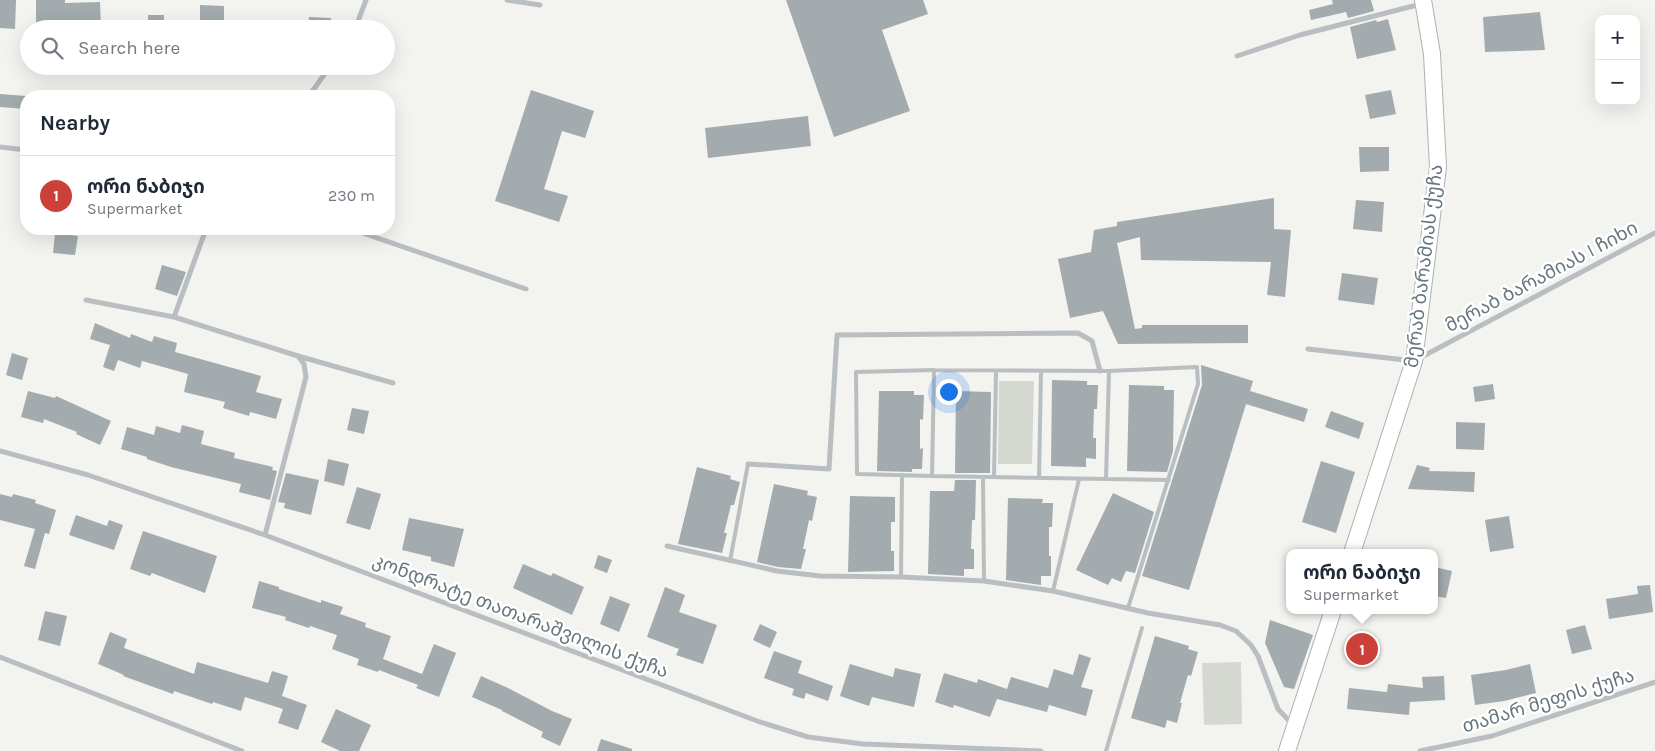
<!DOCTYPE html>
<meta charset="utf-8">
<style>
:root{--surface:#fff;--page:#f6f6f7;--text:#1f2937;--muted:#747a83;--line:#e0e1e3;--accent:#cb4039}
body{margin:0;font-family:Karla,"Noto Sans Georgian",sans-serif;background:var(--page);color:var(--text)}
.controls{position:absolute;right:15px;top:15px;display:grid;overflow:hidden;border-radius:10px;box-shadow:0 5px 20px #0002}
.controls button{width:45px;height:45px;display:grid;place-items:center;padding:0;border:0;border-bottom:1px solid var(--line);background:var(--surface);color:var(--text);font:25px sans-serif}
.you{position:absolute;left:948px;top:391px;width:18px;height:18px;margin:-12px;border:4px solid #fff;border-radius:50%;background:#1a73e8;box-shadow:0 0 0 8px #1a73e833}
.badge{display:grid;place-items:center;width:32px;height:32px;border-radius:50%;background:var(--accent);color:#fff;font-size:16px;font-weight:700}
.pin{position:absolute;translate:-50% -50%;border:2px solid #fff;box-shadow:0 1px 5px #0006}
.popup{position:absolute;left:1286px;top:549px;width:152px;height:65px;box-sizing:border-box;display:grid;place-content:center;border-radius:10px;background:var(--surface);filter:drop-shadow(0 1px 4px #0005);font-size:16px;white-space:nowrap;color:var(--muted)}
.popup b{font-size:19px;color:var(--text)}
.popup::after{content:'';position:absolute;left:50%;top:100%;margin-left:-10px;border:10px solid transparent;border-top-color:var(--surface)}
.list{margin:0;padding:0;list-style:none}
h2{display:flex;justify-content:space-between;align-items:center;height:65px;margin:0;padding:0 20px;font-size:21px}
h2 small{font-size:16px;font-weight:400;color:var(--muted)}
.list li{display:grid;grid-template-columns:32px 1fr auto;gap:15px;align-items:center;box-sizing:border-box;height:80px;padding:0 20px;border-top:1px solid var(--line)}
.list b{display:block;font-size:19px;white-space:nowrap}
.list p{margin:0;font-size:16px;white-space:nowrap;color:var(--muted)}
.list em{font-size:16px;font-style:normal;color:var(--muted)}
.icon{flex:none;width:28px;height:28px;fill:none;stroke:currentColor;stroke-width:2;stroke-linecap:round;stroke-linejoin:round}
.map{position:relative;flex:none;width:1655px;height:751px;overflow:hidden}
.search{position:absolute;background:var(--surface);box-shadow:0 5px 20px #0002;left:20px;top:20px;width:375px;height:55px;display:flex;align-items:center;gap:12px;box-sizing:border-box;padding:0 18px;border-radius:28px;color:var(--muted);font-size:19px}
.panel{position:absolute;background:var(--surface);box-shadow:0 5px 20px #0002;left:20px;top:90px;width:375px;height:145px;border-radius:20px}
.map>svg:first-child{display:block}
.green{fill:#d4d8d0}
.building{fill:#a3abae}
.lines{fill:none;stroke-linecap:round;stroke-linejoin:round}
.secondary-casing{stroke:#abb2b4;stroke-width:18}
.service{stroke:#b9bec0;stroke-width:4}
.minor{stroke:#b9bec0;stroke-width:5}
.secondary{stroke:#fff;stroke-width:16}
.labels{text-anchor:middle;stroke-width:5;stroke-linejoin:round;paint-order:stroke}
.street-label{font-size:19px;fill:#66777d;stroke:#fff}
</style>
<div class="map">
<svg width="1655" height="751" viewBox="0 0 1655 751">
<rect width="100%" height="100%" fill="#f3f3f0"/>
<path class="green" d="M 999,381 L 1034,381 L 1032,464 L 998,464 Z
M 1241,662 L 1242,724 L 1204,725 L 1202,663 Z"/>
<path class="building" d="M 0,0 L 16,0 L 15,29 L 0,28 Z
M 36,0 L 65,0 L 65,3 L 100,2 L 101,27 L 36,29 Z
M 786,0 L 923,0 L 928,14 L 882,30 L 910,111 L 834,137 Z
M 1332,0 L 1371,0 L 1374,11 L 1348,18 L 1346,12 L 1311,20 L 1309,10 L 1333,4 Z
M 200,5 L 224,6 L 224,29 L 200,29 Z
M 1540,12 L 1545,50 L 1485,52 L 1483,17 Z
M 148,15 L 164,15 L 164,29 L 148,29 Z
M 309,17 L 331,18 L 331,29 L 308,29 Z
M 1388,19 L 1396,50 L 1357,59 L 1350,27 L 1376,20 L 1377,22 Z
M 531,90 L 594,111 L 585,138 L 562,131 L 544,189 L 568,196 L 559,222 L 495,201 Z
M 1391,90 L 1396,114 L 1370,119 L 1365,95 Z
M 0,94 L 26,96 L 26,109 L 0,107 Z
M 808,116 L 811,146 L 708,158 L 705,128 Z
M 1359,147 L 1389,147 L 1389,171 L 1360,172 Z
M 1274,198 L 1274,229 L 1291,230 L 1285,297 L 1267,295 L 1271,262 L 1141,260 L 1140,237 L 1117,243 L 1135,329 L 1142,328 L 1142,325 L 1248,325 L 1248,343 L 1118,344 L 1103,311 L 1070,318 L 1058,259 L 1091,252 L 1094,230 L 1117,226 L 1117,222 Z
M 1356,200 L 1384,202 L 1382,232 L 1353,229 Z
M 55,233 L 78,236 L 75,255 L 53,253 Z
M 162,265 L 186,272 L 177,296 L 155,289 Z
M 1342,273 L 1378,278 L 1374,305 L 1338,300 Z
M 95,323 L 130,338 L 131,334 L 152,342 L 154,336 L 177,343 L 175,352 L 261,376 L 256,392 L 282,399 L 276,419 L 250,412 L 249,416 L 223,408 L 225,402 L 184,392 L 188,374 L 142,361 L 140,368 L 118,360 L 114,371 L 103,367 L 110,345 L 90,339 Z
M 12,353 L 28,358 L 22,380 L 6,375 Z
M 1201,365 L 1253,381 L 1250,391 L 1308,409 L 1304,422 L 1246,404 L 1189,590 L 1142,576 L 1202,385 Z
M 1052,380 L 1087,381 L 1087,385 L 1098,385 L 1097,409 L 1094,409 L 1093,438 L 1096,438 L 1096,459 L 1086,458 L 1086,467 L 1051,466 Z
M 1493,384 L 1495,399 L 1475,402 L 1473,387 Z
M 1129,385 L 1164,386 L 1164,390 L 1174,390 L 1173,451 L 1167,472 L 1127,471 Z
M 28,391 L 55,398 L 56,396 L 111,421 L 100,445 L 76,434 L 77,432 L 44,419 L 43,423 L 21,417 Z
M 879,391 L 914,391 L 914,395 L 924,395 L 923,420 L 920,419 L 920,449 L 923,448 L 922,469 L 912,469 L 912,472 L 877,471 Z
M 956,391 L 991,392 L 990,473 L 955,473 Z
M 352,408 L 369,411 L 364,434 L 347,430 Z
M 1331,411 L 1364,423 L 1359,439 L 1325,427 Z
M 1456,422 L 1485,423 L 1484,450 L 1456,449 Z
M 182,425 L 204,431 L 201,444 L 235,453 L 234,458 L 273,467 L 272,470 L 277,471 L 270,500 L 239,492 L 241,484 L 171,467 L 147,459 L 147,457 L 121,449 L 127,427 L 154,435 L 156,426 L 180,433 Z
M 328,459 L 349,464 L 344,486 L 324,481 Z
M 1321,461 L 1355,472 L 1336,533 L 1302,522 Z
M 1417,465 L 1430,468 L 1429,471 L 1475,472 L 1474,492 L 1408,489 Z
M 697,467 L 731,476 L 730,479 L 740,482 L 734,505 L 731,505 L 724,533 L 727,533 L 722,553 L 678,544 Z
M 286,473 L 319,480 L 311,515 L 284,508 L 285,503 L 278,502 Z
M 955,480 L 976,480 L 975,520 L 972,520 L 971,549 L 974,549 L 974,569 L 964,569 L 964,576 L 928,574 L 930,491 L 954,491 Z
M 774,484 L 808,491 L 807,495 L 817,497 L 812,521 L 809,520 L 803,549 L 806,549 L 801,569 L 778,567 L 757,562 Z
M 357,487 L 381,494 L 370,530 L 346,523 Z
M 1113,493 L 1154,512 L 1135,573 L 1126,571 L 1121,582 L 1112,578 L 1108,585 L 1076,570 Z
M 0,494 L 12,497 L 13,494 L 36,500 L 35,503 L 56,510 L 49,534 L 45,533 L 35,569 L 24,566 L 35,529 L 0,520 Z
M 850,496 L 895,497 L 895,522 L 891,522 L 891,551 L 894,551 L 894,571 L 848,572 Z
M 1008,498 L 1043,499 L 1042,503 L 1053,503 L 1052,527 L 1049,527 L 1049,556 L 1051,556 L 1051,576 L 1041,576 L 1041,585 L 1006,580 Z
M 76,515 L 107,526 L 109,520 L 123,525 L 114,550 L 69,535 Z
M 1509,516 L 1514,548 L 1490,552 L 1485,520 Z
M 409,518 L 464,529 L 454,567 L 431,561 L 431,557 L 402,550 Z
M 143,531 L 217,556 L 205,593 L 152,573 L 150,576 L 130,569 Z
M 598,555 L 612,560 L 607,573 L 594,568 Z
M 523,564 L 551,576 L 553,573 L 584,587 L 572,615 L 513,588 Z
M 1434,567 L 1452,571 L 1446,598 L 1434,596 Z
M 259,581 L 279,587 L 279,589 L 321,603 L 321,600 L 343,607 L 340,614 L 366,623 L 365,627 L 391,636 L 383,659 L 422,674 L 434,644 L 456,653 L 439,697 L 416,688 L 418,685 L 379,670 L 378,672 L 357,665 L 359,659 L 332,649 L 337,635 L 310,626 L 309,628 L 285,620 L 286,617 L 252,608 Z
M 1650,585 L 1653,612 L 1609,619 L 1606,599 L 1638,594 L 1637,586 Z
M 665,587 L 685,595 L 679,612 L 717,625 L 703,664 L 676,655 L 679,649 L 647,637 Z
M 610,596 L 630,604 L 619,632 L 600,624 Z
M 45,611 L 67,616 L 60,646 L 38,640 Z
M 1270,620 L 1313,635 L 1294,689 L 1284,687 L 1265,643 Z
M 760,624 L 777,632 L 770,648 L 753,640 Z
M 1585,625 L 1592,649 L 1572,654 L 1566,630 Z
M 110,632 L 127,639 L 124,648 L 194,674 L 197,662 L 268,683 L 272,671 L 288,676 L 282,696 L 307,705 L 298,730 L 278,723 L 283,709 L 245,697 L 241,711 L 213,702 L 212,704 L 174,691 L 173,694 L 123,676 L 124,675 L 98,664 Z
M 1155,636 L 1189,646 L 1188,649 L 1198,652 L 1191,676 L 1188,675 L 1180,703 L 1182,703 L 1177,723 L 1167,720 L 1165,728 L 1131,718 Z
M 774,651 L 802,661 L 798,673 L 833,686 L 828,701 L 806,693 L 804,699 L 792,695 L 794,689 L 764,678 Z
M 1079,654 L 1091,658 L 1081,687 L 1093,690 L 1086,716 L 1049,705 L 1047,712 L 997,699 L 990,717 L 954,705 L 953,708 L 935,702 L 944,673 L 977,683 L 978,679 L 1007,689 L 1011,677 L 1048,688 L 1054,669 L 1073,675 Z
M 850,664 L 893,677 L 895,668 L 921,674 L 914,707 L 872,697 L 869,706 L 840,696 Z
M 1530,664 L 1536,693 L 1504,701 L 1475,705 L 1471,675 L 1506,670 Z
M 481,676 L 508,688 L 552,711 L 572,719 L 560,746 L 541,737 L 543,732 L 502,711 L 502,710 L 472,697 Z
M 1444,676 L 1445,700 L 1410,702 L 1409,715 L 1347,709 L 1349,688 L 1387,692 L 1388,684 L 1423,688 L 1422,677 Z
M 336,709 L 371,725 L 359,751 L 340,751 L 321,742 Z
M 601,739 L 632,749 L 632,751 L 597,751 Z"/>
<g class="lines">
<defs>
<path id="secondary" d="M 1352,553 L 1414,361 L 1438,167 L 1432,54 L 1423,0
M 1287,751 L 1333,610"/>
</defs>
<use href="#secondary" class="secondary-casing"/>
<path class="service" d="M 932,476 L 857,474 L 856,372 L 934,370
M 983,477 L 984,581
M 994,477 L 996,371
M 1039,478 L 1041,371
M 1106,479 L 1109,371
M 730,561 L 748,464
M 901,577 L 902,475
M 1053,591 L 1079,479
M 1128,608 L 1198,384 L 1197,367 L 1109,371 L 934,370 L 932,476 L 1169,480
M 1106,751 L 1142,628"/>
<path class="minor" d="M 507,0 L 540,5
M 355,29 L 366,0
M 1237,56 L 1300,35 L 1421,4
M 307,96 L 314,89 L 330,66
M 0,147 L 26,150
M 206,229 L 174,317 L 298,356 L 304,364 L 306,377 L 265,535
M 351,229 L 526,289
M 86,300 L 174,317
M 1308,349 L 1414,361 L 1655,233
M 298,356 L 393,383
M 0,451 L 88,475 L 265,535 L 760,722 L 808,737 L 863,744 L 1041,751
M 748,464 L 829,469 L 837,335 L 1078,333 L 1092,341 L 1100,371
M 667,546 L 777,571 L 820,576 L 901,577 L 984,581 L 1053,591 L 1148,613 L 1220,625 L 1236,631 L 1251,645 L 1258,656 L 1278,709 L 1293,725
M 0,657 L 242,751
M 1420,751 L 1492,736 L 1655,682"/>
<use href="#secondary" class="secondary"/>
</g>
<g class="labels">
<g class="street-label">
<text transform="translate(1423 266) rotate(-83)" y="7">მერაბ ბარამიას ქუჩა</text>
<text transform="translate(1541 276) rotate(-28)" y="7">მერაბ ბარამიას I ჩიხი</text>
<text transform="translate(521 615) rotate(21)" y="7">კონდრატე თათარაშვილის ქუჩა</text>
<text transform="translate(1548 700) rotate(-17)" y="7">თამარ მეფის ქუჩა</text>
</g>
</g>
</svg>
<div class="controls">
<button>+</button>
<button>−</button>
</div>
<div class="you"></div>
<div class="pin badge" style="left:1362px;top:649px">1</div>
<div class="popup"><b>ორი ნაბიჯი</b>Supermarket</div>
<div class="search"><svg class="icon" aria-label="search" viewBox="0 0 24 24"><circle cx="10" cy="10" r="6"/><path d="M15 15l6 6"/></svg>Search here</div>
<section class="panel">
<h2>Nearby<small></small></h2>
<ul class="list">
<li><span class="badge">1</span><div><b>ორი ნაბიჯი</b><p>Supermarket</p></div><em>230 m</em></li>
</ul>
</section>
</div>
